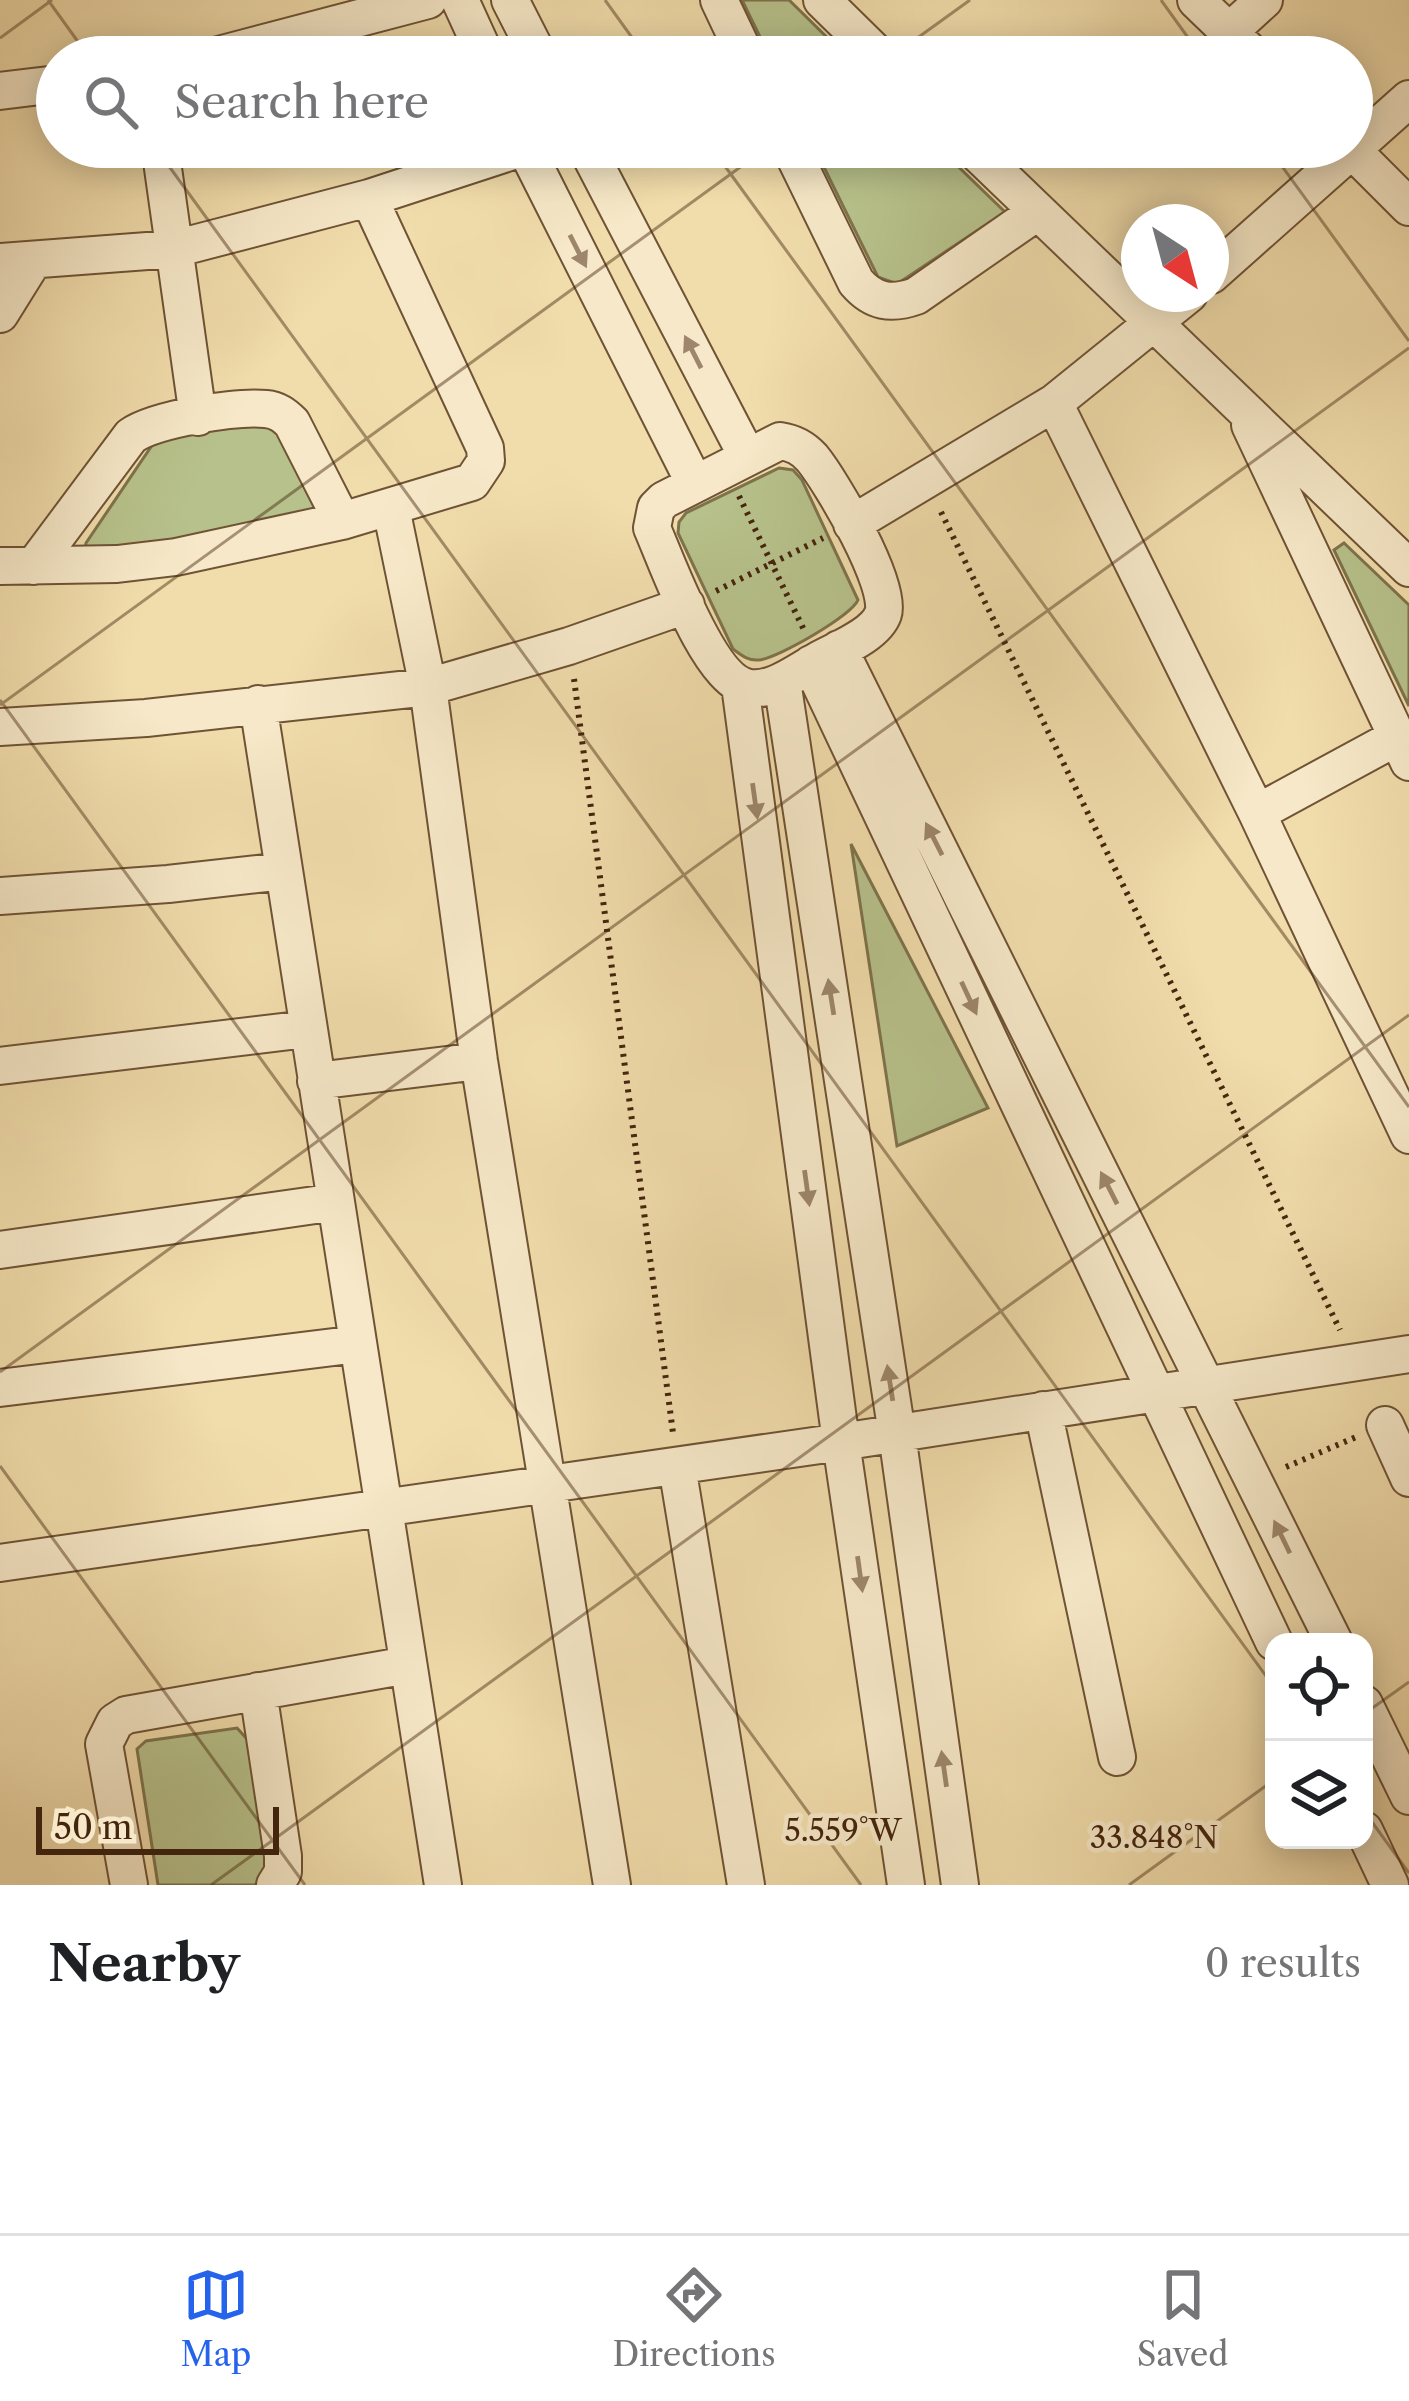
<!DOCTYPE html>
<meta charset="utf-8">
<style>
:root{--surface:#fff;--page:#f6f6f6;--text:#202124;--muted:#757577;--line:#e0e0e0;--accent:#2563eb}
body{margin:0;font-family:"Libre Caslon Text",serif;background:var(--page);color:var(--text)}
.controls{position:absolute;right:36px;bottom:36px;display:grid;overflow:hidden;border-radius:24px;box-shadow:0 6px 30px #0003}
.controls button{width:108px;height:108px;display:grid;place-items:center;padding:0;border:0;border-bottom:3px solid var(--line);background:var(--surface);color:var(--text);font:60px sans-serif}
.compass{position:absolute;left:1121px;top:204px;width:108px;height:108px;border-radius:50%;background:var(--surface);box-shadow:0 6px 30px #0003;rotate:144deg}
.scale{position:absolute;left:36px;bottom:30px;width:243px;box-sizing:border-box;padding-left:12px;border:6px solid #44250e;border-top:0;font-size:33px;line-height:42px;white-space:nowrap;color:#44250e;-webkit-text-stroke:9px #f6e8c8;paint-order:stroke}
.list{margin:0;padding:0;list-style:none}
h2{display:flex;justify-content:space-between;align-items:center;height:156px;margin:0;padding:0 48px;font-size:51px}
h2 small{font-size:39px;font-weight:400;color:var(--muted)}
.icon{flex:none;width:66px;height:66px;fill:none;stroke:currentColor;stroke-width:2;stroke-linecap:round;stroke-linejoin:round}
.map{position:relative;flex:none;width:1409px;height:1885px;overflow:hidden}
.search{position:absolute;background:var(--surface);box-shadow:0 6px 30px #0003;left:36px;right:36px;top:36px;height:132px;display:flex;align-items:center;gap:30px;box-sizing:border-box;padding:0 42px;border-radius:66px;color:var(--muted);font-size:45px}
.sheet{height:348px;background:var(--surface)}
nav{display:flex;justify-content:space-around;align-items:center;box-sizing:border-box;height:168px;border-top:3px solid var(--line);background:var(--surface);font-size:33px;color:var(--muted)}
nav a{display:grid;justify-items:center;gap:6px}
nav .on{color:var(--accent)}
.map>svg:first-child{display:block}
.green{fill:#b7c18b;stroke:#7e734c;stroke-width:3}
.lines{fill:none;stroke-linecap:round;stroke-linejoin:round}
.minor-casing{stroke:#6f5335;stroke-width:40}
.path{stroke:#44250e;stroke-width:6;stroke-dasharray:3 6;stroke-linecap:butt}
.minor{stroke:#f6e8c8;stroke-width:36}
.oneway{fill:#9d866b}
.ticks{fill:none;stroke:#44250e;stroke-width:3;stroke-opacity:0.45}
.ticks-label{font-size:30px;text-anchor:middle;fill:#44250e;stroke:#f6e8c8;stroke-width:9;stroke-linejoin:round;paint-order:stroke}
</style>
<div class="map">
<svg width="1409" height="1885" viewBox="0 0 1409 1885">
<rect width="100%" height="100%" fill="#f1dcab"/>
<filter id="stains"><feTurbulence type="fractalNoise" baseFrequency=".00167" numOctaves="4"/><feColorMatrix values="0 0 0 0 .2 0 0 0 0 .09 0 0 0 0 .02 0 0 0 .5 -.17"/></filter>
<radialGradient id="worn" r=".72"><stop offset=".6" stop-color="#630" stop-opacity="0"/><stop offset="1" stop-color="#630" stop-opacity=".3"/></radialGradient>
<path class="green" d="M 742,0 L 789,0 L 847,57 L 770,57 Z
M 814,147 L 938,147 L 1005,212 L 897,284 L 878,277 Z
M 277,421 L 325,513 L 101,556 L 85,549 L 86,543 L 155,441 L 165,436 Z
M 779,468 L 793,470 L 802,480 L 858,600 C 851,616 778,658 759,660 C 748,661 741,655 733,649 L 678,533 L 679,522 L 686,513 Z
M 1344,543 L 1409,605 L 1409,706 L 1334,550 Z
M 851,844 L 988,1108 L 897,1146 Z
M 237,1728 L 247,1739 L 270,1874 L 260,1884 L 253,1885 L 158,1885 L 137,1749 L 146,1741 Z"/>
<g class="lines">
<defs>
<path id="minor" d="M 460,0 L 486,57
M 510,0 L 539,57
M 719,0 L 746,57
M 822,0 L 880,57
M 1196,0 L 1255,57
M 1229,32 L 1264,0
M 211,57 L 428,0
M 0,91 L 57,84
M 160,147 L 198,417
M 525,147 L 695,484
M 586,147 L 747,456
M 790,147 L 856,282 C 873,302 891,305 916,296 L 1037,212
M 971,147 L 1409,568
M 1349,147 L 1409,207
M 0,262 L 174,249 L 369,198 L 525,147
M 1211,275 L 1409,99
M 0,314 L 33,261
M 1054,403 L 1257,813 L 1409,1135
M 1250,425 L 1409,762
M 780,441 C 794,443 803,448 812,458 C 831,481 893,586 883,614 C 875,636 836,650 817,661 C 797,672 773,691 750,688 C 709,683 668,564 652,528 L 656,508 L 664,500 Z
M 391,508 L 428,687 L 479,1061 L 612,1885
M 852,524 L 1054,403 L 1189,294
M 0,566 L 117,564 L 176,557 L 342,521 L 472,482 L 486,461 L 485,448 L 369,198
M 34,566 L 131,436 C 155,419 236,406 266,409 C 277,410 284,415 292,423 L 342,521
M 839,649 L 1334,1642
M 811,664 L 1274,1642
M 782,681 L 897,1434 L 960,1885
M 740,685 L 841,1442 L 906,1885
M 258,704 L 443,1885
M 0,727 L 146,718 L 428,687 L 569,646 L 686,605
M 1257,813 L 1397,737
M 0,896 L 168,884 L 284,871
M 0,1066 L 307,1029
M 316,1081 L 479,1061
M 0,1250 L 336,1202
M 0,1388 L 358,1344
M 1043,1410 L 1117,1757
M 1385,1425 L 1409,1478
M 677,1466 L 746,1885
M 0,1563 L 841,1442 L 1409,1354
M 258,1691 L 283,1856 L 283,1872 L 275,1885
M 1364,1704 L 1409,1796
M 1364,1830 L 1390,1885
M 129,1885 L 104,1744 L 115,1722 L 126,1715 L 408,1665"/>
</defs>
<use href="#minor" class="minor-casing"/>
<path class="path" d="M 739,496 L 804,630
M 941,512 L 1340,1330
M 716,591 L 823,538
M 574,679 L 673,1433
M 1286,1467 L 1356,1437"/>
<use href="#minor" class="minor"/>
</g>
<defs><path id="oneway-solid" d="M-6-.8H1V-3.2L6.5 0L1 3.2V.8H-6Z" transform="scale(3)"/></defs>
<g class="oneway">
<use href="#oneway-solid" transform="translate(578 251) rotate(63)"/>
<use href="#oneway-solid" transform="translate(693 352) rotate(-117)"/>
<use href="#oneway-solid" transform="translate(755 801) rotate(82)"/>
<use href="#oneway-solid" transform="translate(934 839) rotate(-117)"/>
<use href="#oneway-solid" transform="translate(831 997) rotate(-99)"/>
<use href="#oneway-solid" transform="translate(969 998) rotate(65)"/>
<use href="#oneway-solid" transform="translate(807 1188) rotate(82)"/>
<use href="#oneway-solid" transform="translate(1109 1188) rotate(-117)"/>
<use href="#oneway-solid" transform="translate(890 1383) rotate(-99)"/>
<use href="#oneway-solid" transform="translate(1282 1537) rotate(-116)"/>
<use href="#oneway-solid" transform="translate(860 1574) rotate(82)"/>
<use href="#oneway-solid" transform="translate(944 1769) rotate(-98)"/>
</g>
<path class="ticks" d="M 48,0 L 89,57M 605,0 L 646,57M 1161,0 L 1202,57M 0,38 L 52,0M 891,57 L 970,0M 155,147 L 1274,1687M 711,147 L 1409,1107M 1268,147 L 1409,341M 0,700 L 861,1885M 0,705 L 768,147M 0,1372 L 1409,348M 0,1466 L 305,1885M 1364,1714 L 1409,1682M 1364,1811 L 1409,1873M 211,1885 L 1409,1015M 1129,1885 L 1274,1780"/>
<g class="ticks-label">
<text x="843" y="1841">5.559°W</text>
<text x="1154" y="1848">33.848°N</text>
</g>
<rect width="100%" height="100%" filter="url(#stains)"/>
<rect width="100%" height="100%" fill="url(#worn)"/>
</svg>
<div class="controls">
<button><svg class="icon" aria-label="locate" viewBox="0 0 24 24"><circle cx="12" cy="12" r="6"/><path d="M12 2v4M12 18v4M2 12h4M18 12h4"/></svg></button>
<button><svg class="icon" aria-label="layers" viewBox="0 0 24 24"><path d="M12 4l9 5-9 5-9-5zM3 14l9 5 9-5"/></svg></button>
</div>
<svg class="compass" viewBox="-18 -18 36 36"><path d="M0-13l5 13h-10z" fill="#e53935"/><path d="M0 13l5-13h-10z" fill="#757577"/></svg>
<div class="scale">50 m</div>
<div class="search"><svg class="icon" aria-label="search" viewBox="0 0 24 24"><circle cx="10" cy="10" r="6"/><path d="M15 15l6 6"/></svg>Search here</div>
</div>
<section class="sheet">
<h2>Nearby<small>0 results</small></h2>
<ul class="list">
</ul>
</section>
<nav>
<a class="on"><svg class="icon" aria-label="map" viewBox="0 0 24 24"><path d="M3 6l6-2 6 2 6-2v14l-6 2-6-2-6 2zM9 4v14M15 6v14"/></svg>Map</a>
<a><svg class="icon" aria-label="directions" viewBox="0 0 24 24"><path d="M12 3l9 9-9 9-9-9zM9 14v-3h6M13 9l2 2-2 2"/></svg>Directions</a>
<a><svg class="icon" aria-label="saved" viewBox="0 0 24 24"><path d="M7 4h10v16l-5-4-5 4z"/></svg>Saved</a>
</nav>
